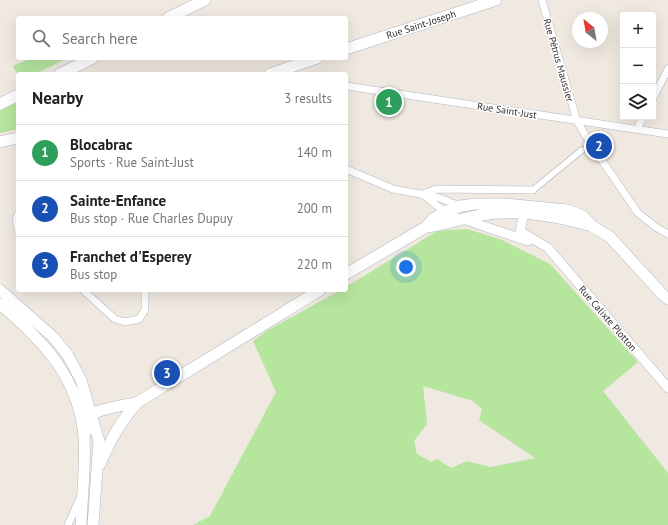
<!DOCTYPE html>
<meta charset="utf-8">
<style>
:root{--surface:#fff;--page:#f2f2f2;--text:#222;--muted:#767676;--line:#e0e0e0;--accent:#4264fb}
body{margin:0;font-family:"PT Sans",sans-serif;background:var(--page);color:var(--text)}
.controls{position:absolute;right:12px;top:12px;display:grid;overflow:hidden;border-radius:4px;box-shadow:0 4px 16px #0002}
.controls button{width:36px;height:36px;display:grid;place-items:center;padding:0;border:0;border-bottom:1px solid var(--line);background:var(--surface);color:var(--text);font:20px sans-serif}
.compass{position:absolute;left:572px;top:12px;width:36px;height:36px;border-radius:50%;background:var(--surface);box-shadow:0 4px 16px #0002;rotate:329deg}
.you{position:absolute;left:406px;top:267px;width:14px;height:14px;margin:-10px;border:3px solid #fff;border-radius:50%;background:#1a73e8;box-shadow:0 0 0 6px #1a73e833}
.badge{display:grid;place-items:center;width:26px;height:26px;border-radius:50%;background:var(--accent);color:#fff;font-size:13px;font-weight:700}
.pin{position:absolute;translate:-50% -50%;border:2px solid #fff;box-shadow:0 1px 4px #0006}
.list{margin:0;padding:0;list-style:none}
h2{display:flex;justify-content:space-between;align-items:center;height:52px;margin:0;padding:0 16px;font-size:17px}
h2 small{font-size:13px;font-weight:400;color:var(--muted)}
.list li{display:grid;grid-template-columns:26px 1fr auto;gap:12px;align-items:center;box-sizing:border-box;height:56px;padding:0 16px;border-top:1px solid var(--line)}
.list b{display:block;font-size:15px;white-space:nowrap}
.list p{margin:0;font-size:13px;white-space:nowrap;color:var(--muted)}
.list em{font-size:13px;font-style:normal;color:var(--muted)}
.icon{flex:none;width:22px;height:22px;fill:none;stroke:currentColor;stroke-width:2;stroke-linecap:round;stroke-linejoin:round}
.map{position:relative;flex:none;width:668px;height:525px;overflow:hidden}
.search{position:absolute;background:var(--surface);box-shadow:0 4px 16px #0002;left:16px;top:16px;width:332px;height:44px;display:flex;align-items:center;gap:10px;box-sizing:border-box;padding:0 14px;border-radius:4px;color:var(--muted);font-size:15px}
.panel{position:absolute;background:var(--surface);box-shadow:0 4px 16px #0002;left:16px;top:72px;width:332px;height:220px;border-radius:4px}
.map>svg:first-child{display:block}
.green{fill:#b6e59e;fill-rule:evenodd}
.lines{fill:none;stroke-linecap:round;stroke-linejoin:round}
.pedestrian-casing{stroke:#b4b7c1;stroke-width:7}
.minor-casing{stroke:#b4b7c1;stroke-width:8}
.tertiary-casing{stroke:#b4b7c1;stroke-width:10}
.secondary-casing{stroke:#b4b7c1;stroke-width:12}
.pedestrian{stroke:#fff;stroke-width:5.5}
.minor{stroke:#fff;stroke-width:7}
.tertiary{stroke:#fff;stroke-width:9}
.secondary{stroke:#fff;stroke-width:11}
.labels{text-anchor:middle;stroke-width:3;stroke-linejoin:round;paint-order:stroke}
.street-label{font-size:10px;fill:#2e2e2e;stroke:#fff}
</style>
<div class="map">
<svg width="668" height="525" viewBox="0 0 668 525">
<rect width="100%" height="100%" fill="#efe9e1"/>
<path class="green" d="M 32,58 L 68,58 L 35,74 L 18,74 L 18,76 L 13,66 Z
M 18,101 L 18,129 L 0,133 L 0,110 Z
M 467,229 L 500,239 L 550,264 L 638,362 L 603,391 L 668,473 L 668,525 L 193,525 L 210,516 L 276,392 L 253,341 L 268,330 L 341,290 L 346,290 L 346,287 L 437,231 ZM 423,386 L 473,401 L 482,409 L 479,420 L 535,458 L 490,467 L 467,461 L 451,468 L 437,459 L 431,462 L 417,454 L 414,441 L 427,424 Z"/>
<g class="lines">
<defs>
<path id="pedestrian" d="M 533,190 L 582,150"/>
<path id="minor" d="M 542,0 L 577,121 L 590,143 L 638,213 L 657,228 L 668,234
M 346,86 L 668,134
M 653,98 L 668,69
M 637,129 L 643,117
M 346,169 L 393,189 L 437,197 L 460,206
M 423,194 L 436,189 L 533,190
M 425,196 L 445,212 L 462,219
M 18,214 L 16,220 L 18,230
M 83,290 L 115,319 L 125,322 L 139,319 L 145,310 L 145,290
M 68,525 L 81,496"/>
<path id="tertiary" d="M 524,213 L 520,231 L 548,248 L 668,388
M 463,219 L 528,241"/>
<path id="secondary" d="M 168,18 L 205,0
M 346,49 L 496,0
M 60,74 L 93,58
M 270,74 L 317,58
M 0,104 L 18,95
M 0,142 L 18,138
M 426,227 C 445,225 462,218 481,215 C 516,209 553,215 588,225
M 346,274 L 426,227 L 434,218 L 445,212 L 461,206 L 475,204 L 504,204 L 567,210 L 583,216 L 592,226 L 610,237 L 663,295 L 668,299
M 0,290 L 53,337 L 67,354 L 81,380 L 99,441 L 93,525
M 0,304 C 43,341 79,377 84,437 C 86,465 82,496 81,525
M 84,436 L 92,414 C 106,407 123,406 138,402 L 320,290
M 100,464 C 111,439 120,422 138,402"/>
</defs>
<use href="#pedestrian" class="pedestrian-casing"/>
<use href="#minor" class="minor-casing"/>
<use href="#tertiary" class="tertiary-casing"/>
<use href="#secondary" class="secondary-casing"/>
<use href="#pedestrian" class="pedestrian"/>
<use href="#minor" class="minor"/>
<use href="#tertiary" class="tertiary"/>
<use href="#secondary" class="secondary"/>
</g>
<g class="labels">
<g class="street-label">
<text transform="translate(421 24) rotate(-18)" y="4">Rue Saint-Joseph</text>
<text transform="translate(559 60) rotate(74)" y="4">Rue Pétrus Maussier</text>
<text transform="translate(507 110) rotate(9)" y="4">Rue Saint-Just</text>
<text transform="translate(608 318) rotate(49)" y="4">Rue Calixte Plotton</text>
</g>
</g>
</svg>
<div class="controls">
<button>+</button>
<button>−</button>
<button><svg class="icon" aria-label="layers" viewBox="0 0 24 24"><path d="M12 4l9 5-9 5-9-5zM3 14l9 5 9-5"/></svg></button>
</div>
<svg class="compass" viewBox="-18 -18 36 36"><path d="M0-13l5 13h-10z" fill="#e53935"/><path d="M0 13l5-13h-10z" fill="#767676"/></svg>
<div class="you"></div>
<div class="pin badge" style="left:389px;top:102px;background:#2e9e5b">1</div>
<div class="pin badge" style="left:599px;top:146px;background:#1a4fb4">2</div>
<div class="pin badge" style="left:167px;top:373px;background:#1a4fb4">3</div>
<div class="search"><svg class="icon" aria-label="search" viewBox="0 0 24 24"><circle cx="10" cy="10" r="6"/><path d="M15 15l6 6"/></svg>Search here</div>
<section class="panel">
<h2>Nearby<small>3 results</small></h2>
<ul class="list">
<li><span class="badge" style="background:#2e9e5b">1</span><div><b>Blocabrac</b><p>Sports · Rue Saint-Just</p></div><em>140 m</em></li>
<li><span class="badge" style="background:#1a4fb4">2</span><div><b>Sainte-Enfance</b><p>Bus stop · Rue Charles Dupuy</p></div><em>200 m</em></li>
<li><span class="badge" style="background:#1a4fb4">3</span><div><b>Franchet d'Esperey</b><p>Bus stop</p></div><em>220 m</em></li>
</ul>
</section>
</div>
